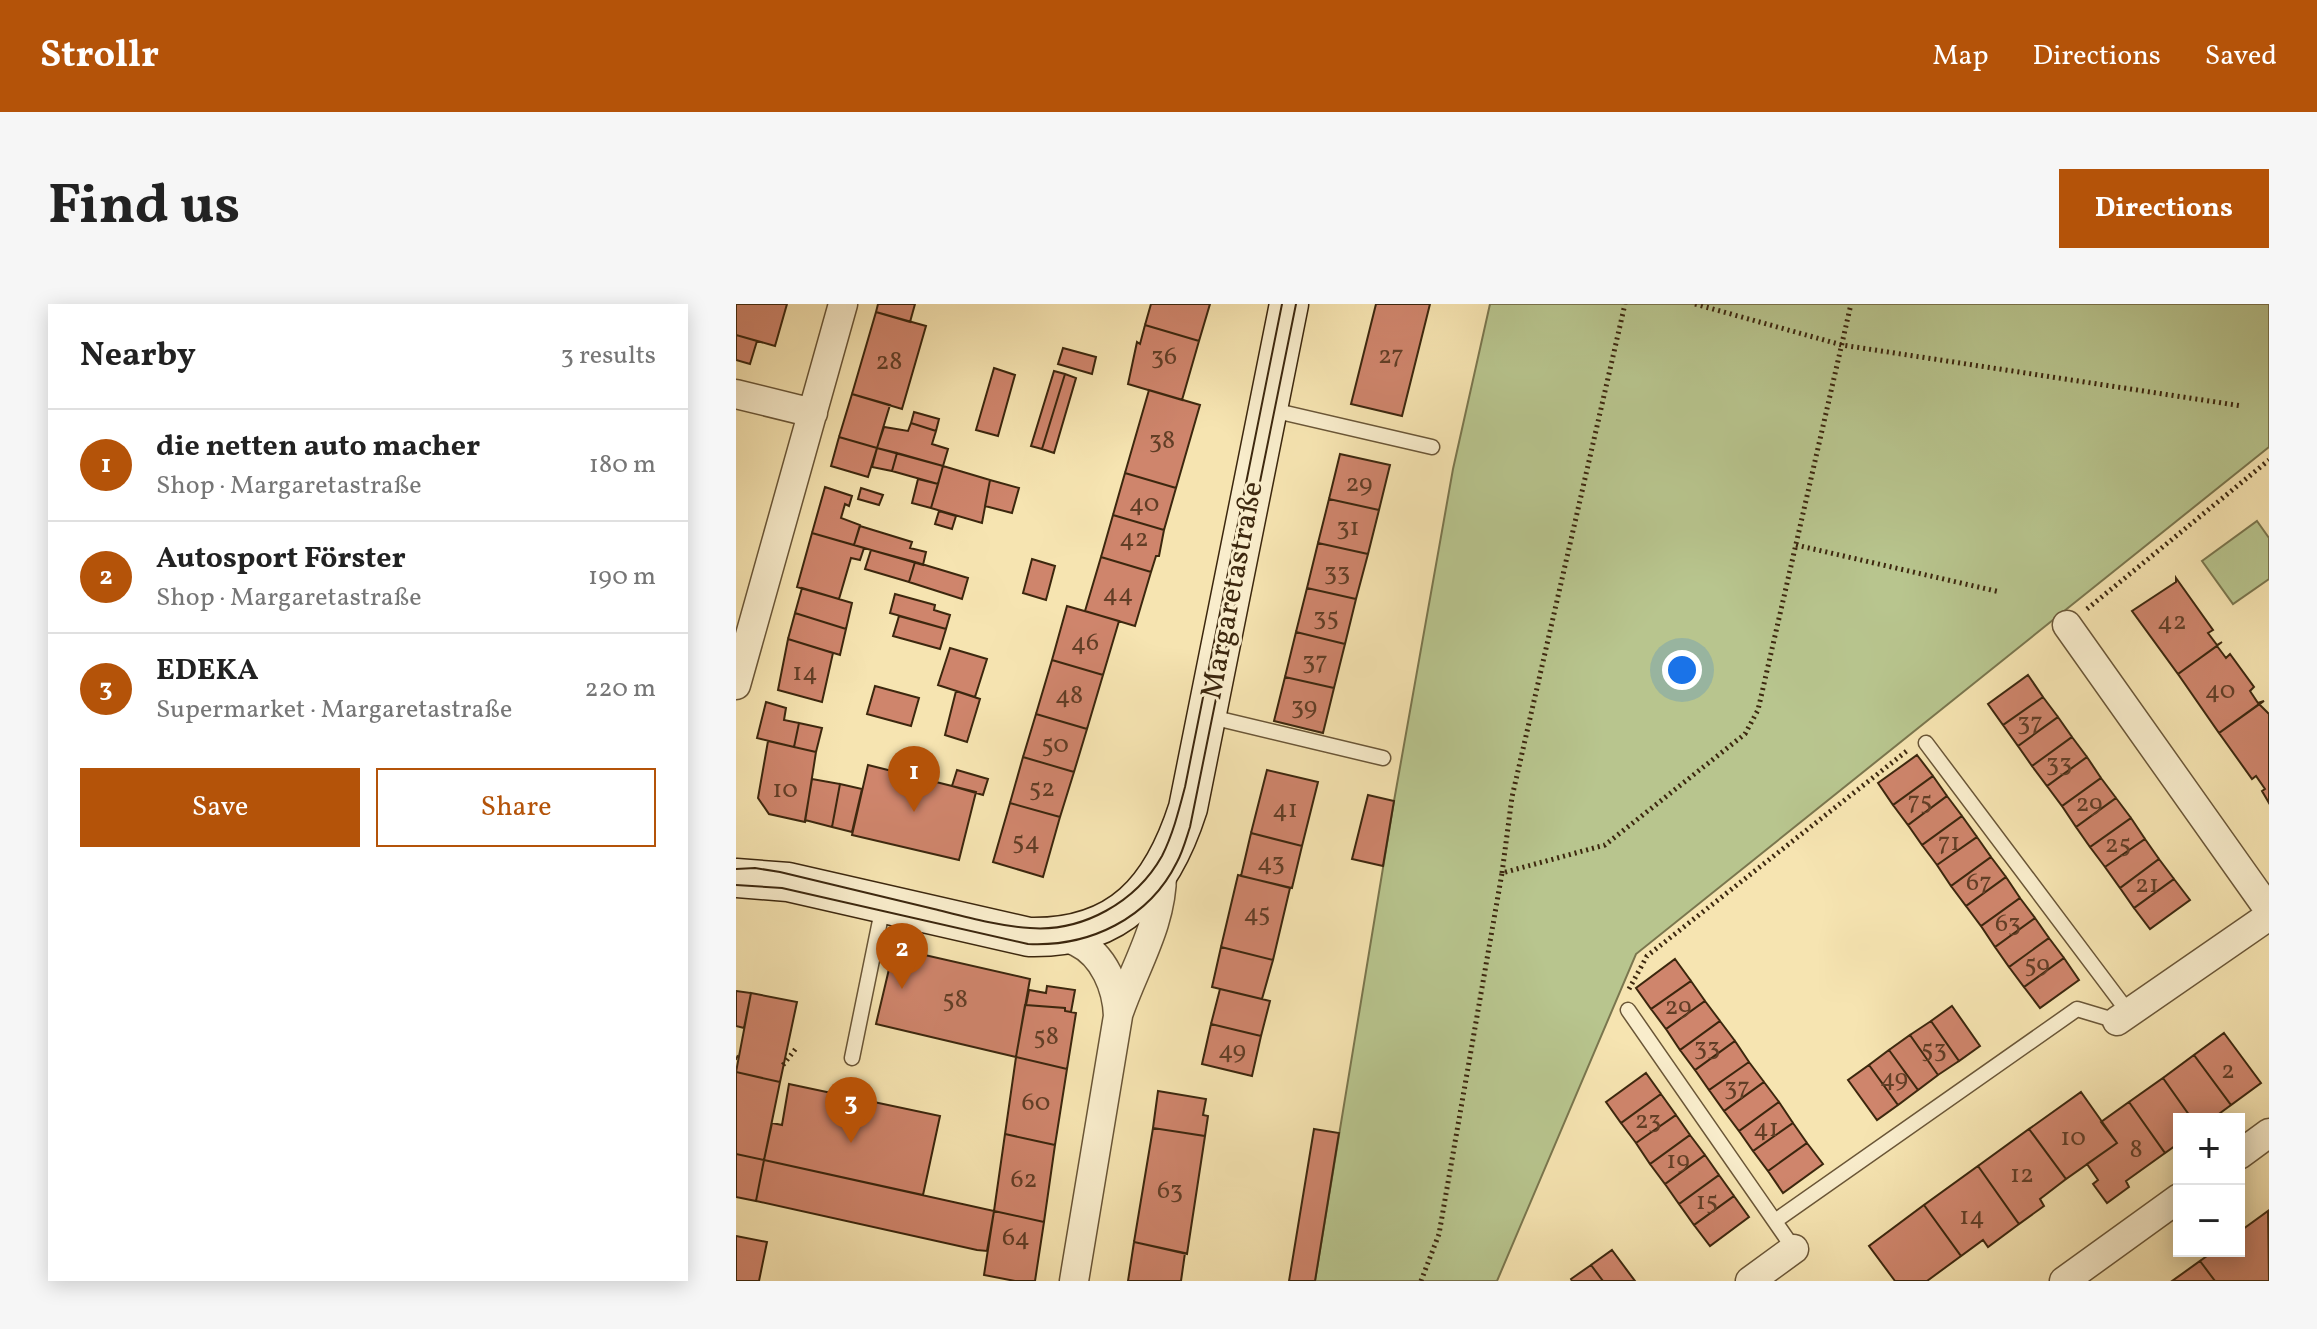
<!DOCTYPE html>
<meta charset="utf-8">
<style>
:root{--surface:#fff;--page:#f6f6f6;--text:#222;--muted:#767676;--line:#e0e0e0;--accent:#b45309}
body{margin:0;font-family:Vollkorn,serif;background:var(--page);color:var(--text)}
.controls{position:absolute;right:24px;bottom:24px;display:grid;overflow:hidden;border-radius:0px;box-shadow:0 4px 20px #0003}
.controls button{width:72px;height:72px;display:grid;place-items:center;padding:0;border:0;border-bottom:2px solid var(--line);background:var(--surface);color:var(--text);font:40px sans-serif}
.you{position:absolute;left:946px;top:366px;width:28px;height:28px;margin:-20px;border:6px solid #fff;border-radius:50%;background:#1a73e8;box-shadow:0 0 0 12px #1a73e833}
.badge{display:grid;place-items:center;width:52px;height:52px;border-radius:50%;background:var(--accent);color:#fff;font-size:26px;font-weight:700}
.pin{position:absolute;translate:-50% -66px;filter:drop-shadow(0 2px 4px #0008)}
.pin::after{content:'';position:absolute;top:42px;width:28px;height:24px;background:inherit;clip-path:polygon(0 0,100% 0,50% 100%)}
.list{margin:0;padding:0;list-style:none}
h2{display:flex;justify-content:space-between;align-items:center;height:104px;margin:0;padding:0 32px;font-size:34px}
h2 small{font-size:26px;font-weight:400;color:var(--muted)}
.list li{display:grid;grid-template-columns:52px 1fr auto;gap:24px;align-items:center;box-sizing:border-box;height:112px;padding:0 32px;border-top:2px solid var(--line)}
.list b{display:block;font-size:30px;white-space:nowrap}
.list p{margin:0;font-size:26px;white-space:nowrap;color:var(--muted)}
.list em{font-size:26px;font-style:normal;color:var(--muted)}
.actions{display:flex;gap:16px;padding:24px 32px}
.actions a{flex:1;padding:18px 0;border:2px solid var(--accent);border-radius:0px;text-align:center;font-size:28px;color:var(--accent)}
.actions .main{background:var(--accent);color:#fff}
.map{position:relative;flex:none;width:1533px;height:977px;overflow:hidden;border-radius:0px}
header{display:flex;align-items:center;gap:48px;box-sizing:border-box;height:112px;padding:0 40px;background:var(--accent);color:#fff}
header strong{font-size:38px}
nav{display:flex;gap:44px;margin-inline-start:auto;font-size:28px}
.intro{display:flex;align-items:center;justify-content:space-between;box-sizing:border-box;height:192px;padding:0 48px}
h1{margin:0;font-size:56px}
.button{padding:20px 36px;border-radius:0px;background:var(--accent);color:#fff;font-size:28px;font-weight:700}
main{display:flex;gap:48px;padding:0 48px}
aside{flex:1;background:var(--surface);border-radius:0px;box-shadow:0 4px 20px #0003}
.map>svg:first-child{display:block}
.green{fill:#b8c58e;stroke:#7a764e;stroke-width:2}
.building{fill:#cf856c;stroke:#3c270e;stroke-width:2}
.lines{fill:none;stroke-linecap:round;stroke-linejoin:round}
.lane-casing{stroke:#6a5637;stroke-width:17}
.street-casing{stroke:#6a5637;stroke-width:31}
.secondary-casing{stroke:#3c270e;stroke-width:41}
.path{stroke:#3c270e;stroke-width:5;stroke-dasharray:2 4;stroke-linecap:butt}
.lane{stroke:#f9edcc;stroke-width:14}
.street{stroke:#f9edcc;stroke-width:28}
.secondary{stroke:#f9edcc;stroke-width:38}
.tram{stroke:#3c270e;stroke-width:2}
.labels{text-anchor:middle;stroke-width:6;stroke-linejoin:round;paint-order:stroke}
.number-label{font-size:26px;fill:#613e26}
.street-label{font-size:30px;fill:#3c270e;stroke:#f9edcc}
</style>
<header>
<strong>Strollr</strong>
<nav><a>Map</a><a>Directions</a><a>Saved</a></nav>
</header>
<div class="intro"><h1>Find us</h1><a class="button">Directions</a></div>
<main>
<aside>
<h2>Nearby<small>3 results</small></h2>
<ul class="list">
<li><span class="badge">1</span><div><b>die netten auto macher</b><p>Shop · Margaretastraße</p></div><em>180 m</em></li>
<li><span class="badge">2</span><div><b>Autosport Förster</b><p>Shop · Margaretastraße</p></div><em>190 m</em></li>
<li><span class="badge">3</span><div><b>EDEKA</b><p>Supermarket · Margaretastraße</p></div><em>220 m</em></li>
</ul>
<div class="actions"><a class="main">Save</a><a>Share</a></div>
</aside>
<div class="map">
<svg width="1533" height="977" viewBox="0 0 1533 977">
<rect width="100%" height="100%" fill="#f6e4b1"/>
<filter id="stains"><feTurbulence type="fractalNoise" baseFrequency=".0025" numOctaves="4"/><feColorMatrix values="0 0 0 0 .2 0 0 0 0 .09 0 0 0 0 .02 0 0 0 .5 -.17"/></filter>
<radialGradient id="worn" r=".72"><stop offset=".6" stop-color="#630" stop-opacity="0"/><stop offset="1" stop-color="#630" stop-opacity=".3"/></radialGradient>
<path class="green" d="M 754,0 L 1533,0 L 1533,143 L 900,650 L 761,977 L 579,977 L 658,497 L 717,165 Z
M 1521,217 L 1533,234 L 1533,275 L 1497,300 L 1466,257 Z"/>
<path class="building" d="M 0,0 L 51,0 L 39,42 L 0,31 Z
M 142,0 L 179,0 L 174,18 L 140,8 Z
M 415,0 L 474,0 L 463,37 L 409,21 Z
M 640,0 L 694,0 L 666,112 L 615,100 Z
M 140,8 L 190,22 L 166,105 L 116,90 Z
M 409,21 L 463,37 L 446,96 L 392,80 L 401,38 L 404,40 Z
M 0,31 L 21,37 L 14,60 L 0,56 Z
M 327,44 L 360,53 L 356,70 L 322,60 Z
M 258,64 L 279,71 L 262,132 L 240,126 Z
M 318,67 L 329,70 L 306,145 L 295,142 Z
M 329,70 L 340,74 L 318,149 L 306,145 Z
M 413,86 L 464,101 L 440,184 L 389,169 Z
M 116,90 L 154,101 L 141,144 L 103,133 Z
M 178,108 L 203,115 L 200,127 L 175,119 Z
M 175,119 L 200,127 L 196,140 L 212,145 L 207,162 L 141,144 L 148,123 L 172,127 Z
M 103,133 L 141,144 L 132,173 L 95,162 Z
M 141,144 L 161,149 L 156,167 L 136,163 Z
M 161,149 L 207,162 L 202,180 L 156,167 Z
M 604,150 L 654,161 L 643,206 L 593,195 Z
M 207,162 L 254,176 L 246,219 L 195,204 Z
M 389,169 L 440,184 L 428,226 L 377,211 Z
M 182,175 L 202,180 L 195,204 L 176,199 Z
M 254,176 L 283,184 L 276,209 L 249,202 Z
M 89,183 L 116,192 L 113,202 L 109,200 L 105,214 L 124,221 L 118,241 L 76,229 Z
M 125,184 L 147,191 L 143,201 L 122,195 Z
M 593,195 L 643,206 L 632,250 L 582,239 Z
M 203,207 L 220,212 L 216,225 L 199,220 Z
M 377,211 L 428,226 L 423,252 L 420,252 L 415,268 L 365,253 Z
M 124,222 L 176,238 L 174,244 L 190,248 L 187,261 L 118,241 Z
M 76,229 L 128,244 L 124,256 L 115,254 L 103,295 L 61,283 Z
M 582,239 L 632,250 L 620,295 L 571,284 Z
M 135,246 L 179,258 L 173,278 L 129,265 Z
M 365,253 L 415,268 L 399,322 L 349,307 Z
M 296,255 L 319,262 L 310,296 L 287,289 Z
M 179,258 L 232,274 L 226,295 L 173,278 Z
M 1440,274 L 1477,326 L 1472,329 L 1481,341 L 1486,338 L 1442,370 L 1396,307 L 1440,278 Z
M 66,284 L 116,299 L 110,325 L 59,309 Z
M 571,284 L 620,295 L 609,340 L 560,328 Z
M 159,290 L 199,301 L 198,306 L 214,311 L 210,325 L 154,309 Z
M 331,302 L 383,317 L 367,371 L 316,356 Z
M 59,309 L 110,325 L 104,351 L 52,335 Z
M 163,312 L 210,325 L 204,345 L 157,332 Z
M 560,328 L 609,340 L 598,384 L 549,373 Z
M 52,335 L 97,349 L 86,398 L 42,386 Z
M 1481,342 L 1490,354 L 1494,350 L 1518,383 L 1514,387 L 1522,399 L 1528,397 L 1483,429 L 1442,370 Z
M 214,344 L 251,355 L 239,393 L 202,381 Z
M 316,356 L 367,371 L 351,425 L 300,410 Z
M 1292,371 L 1307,393 L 1267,421 L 1252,400 Z
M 549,373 L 598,384 L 587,429 L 538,417 Z
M 139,382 L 183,394 L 175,422 L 131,410 Z
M 220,387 L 244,395 L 231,438 L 209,431 Z
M 1307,393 L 1322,413 L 1282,442 L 1267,421 Z
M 30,398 L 50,404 L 48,416 L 63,419 L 58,443 L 21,434 Z
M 1523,400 L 1533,410 L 1533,499 L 1526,487 L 1529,485 L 1520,472 L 1516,475 L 1483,429 Z
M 300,410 L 351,425 L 338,468 L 287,453 Z
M 1322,413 L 1336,433 L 1296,462 L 1282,442 Z
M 63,419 L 86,424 L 80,448 L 58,443 Z
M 1336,433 L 1351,453 L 1311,482 L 1296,462 Z
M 32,437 L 80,448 L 69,518 L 33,510 L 22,494 Z
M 1181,451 L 1197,472 L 1157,501 L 1142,479 Z
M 287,453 L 338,468 L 324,513 L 274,499 Z
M 1351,453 L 1365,474 L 1326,502 L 1311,482 Z
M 132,461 L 240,488 L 223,556 L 116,531 Z
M 221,466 L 252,475 L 247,491 L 216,482 Z
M 531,466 L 582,478 L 566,542 L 515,529 Z
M 1197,472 L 1211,492 L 1172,521 L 1157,501 Z
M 1365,474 L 1380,494 L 1340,523 L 1326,502 Z
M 76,475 L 104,480 L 96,523 L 69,516 Z
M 104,480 L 126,485 L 116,528 L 96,523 Z
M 632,491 L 658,497 L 647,562 L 616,555 Z
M 1211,492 L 1226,512 L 1186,541 L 1172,521 Z
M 1380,494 L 1395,514 L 1354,543 L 1340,523 Z
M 274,499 L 324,513 L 307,573 L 257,558 Z
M 1226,512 L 1241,533 L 1201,561 L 1186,541 Z
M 1395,514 L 1409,535 L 1369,563 L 1354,543 Z
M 515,529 L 566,542 L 556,584 L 505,572 Z
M 1241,533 L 1255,553 L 1215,582 L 1201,561 Z
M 1409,535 L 1423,555 L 1384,584 L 1369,563 Z
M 1255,553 L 1270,573 L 1230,602 L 1215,582 Z
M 1423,555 L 1438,575 L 1398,604 L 1384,584 Z
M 502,571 L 554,584 L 537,656 L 485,643 Z
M 1270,573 L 1284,594 L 1245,622 L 1230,602 Z
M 1438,575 L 1454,596 L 1414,625 L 1398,604 Z
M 1284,594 L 1299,614 L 1259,643 L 1245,622 Z
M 1299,614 L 1313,634 L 1273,663 L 1259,643 Z
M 1313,634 L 1328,654 L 1288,683 L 1273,663 Z
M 485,643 L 537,656 L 526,695 L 476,683 Z
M 158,644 L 294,675 L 280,753 L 140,720 Z
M 1328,654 L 1343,676 L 1304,704 L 1288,683 Z
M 939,655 L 955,677 L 915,705 L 900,684 Z
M 955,677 L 969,697 L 930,725 L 915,705 Z
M 311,682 L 339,686 L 335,708 L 329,707 L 329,704 L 290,701 L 293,686 L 310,689 Z
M 484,685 L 534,697 L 525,732 L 475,720 Z
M 0,687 L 15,689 L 8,724 L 0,722 Z
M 15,689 L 61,698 L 44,778 L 0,768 Z
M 969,697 L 984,717 L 944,746 L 930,725 Z
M 289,701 L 329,704 L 329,707 L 340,709 L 331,765 L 280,753 Z
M 1216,702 L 1244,742 L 1223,757 L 1195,717 Z
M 984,717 L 999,737 L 959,766 L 944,746 Z
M 1195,717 L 1223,757 L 1202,771 L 1174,731 Z
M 475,720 L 525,732 L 516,772 L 466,760 Z
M 1488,729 L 1525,779 L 1495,801 L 1458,751 Z
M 1174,731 L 1202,771 L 1182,786 L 1153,746 Z
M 999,737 L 1013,758 L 973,786 L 959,766 Z
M 1153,746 L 1182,786 L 1162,801 L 1133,761 Z
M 1458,751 L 1495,801 L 1476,815 L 1456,815 L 1427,774 Z
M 280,753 L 331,765 L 319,841 L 269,830 Z
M 1013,758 L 1028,778 L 988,807 L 973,786 Z
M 1133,761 L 1162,801 L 1141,816 L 1112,776 Z
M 0,768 L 44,778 L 28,856 L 0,850 Z
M 910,769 L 925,790 L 885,819 L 870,798 Z
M 1427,774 L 1456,815 L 1443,815 L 1443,839 L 1429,849 L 1393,798 Z
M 1028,778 L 1043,798 L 1003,827 L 988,807 Z
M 53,780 L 204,812 L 187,891 L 28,856 L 36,819 L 46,821 Z
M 422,787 L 470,795 L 467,811 L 472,812 L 469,832 L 417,824 Z
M 1345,788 L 1381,839 L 1330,875 L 1293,825 Z
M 925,790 L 940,811 L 900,839 L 885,819 Z
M 1043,798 L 1057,819 L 1017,847 L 1003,827 Z
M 1393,798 L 1429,849 L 1390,877 L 1393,883 L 1371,899 L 1357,880 L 1362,876 L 1351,860 L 1381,839 L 1365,818 Z
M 940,811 L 954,831 L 914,860 L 900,839 Z
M 1057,819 L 1071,839 L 1032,867 L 1017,847 Z
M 417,824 L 469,832 L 451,950 L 398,938 Z
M 578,825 L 603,829 L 579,977 L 553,977 Z
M 1293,825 L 1330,875 L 1304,895 L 1308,902 L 1283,920 L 1242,862 Z
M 269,830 L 319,841 L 308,918 L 258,907 Z
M 954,831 L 969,851 L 929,880 L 914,860 Z
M 1071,839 L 1087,860 L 1047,889 L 1032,867 Z
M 0,850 L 28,856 L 20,897 L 0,893 Z
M 969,851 L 983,871 L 943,900 L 929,880 Z
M 28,856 L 258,907 L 251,947 L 241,946 L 20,897 Z
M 1242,862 L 1283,920 L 1252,943 L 1247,936 L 1225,952 L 1188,901 Z
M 983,871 L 998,892 L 958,921 L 943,900 Z
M 998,892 L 1013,913 L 974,942 L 958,921 Z
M 1188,901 L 1225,952 L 1191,977 L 1159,977 L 1133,942 Z
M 258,907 L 308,918 L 299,977 L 279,977 L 248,971 Z
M 1532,907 L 1533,977 L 1479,977 L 1464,957 L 1478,947 L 1503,947 L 1503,928 Z
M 0,932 L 31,938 L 23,977 L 0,977 Z
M 398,938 L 449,949 L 445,977 L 392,977 Z
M 876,946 L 899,977 L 867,977 L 855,961 Z
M 1464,957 L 1479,977 L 1436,977 Z
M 855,961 L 867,977 L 836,977 L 835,975 Z"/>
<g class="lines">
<defs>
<path id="lane" d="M 532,105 L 696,143
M 471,412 L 647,454
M 1190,439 L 1393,709
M 892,706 L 1058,945
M 116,754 L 147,602
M 1039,917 L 1341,705 L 1381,717"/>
<path id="street" d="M 0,90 L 77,109
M 1331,321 L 1533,606
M 0,381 L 107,0
M 316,633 C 323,634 334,634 341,638 C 368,651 381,684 382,712 L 338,977
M 382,711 C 398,663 427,620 426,567
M 1381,717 L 1533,612
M 1503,851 L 1533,829
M 1014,977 L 1058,945
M 1328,977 L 1443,894"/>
<path id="secondary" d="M 0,574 L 52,578 L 293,633 C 384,635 426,585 452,504 L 553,0"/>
</defs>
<use href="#lane" class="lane-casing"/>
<use href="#street" class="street-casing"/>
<use href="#secondary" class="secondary-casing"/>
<path class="path" d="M 959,0 L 1106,41 L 1506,102
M 1060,241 L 1264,288
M 1351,305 L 1533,156
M 766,569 L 776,493 L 889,0
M 893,685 L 911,652 L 1172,446
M 0,753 L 2,754
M 47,761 L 61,743
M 685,977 L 703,930 L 766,569 L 869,541 L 1009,430 L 1022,406 L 1115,0"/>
<use href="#lane" class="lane"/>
<use href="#street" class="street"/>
<use href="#secondary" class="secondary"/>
<path class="tram" d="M 0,565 L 19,564 L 44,568 C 96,580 147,593 198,605 C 230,613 262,622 294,624 C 347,628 400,598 426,552 C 437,530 443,506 449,483 L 546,0
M 0,581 L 46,584 L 292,640 C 353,643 413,615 441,558 C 447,547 450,535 454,523 L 560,0"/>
</g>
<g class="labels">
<g class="number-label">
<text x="655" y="59">27</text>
<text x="428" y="60">36</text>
<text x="153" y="65">28</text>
<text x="426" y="144">38</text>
<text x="623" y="187">29</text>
<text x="408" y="207">40</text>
<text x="612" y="231">31</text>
<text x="398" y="242">42</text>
<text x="601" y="276">33</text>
<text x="382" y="297">44</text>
<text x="590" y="321">35</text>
<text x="1436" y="325">42</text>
<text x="349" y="346">46</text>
<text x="579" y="365">37</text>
<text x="69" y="376">14</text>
<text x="1484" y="394">40</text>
<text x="333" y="399">48</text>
<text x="568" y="410">39</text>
<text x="1294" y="426">37</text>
<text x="319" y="448">50</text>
<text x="1323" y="467">33</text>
<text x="306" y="492">52</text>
<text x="49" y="493">10</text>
<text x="1184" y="505">75</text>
<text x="1353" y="507">29</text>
<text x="549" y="513">41</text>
<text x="290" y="545">54</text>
<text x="1213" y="546">71</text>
<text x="1382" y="548">25</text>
<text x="535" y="566">43</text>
<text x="1243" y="586">67</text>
<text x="1411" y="588">21</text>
<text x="521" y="617">45</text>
<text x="1272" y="627">63</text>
<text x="1301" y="668">59</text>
<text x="219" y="703">58</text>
<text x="942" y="710">29</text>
<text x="310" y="740">58</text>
<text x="971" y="751">33</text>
<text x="1198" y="753">53</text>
<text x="496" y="754">49</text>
<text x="1492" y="774">2</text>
<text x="1158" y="782">49</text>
<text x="1001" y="791">37</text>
<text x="300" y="806">60</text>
<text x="912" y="824">23</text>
<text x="1030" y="832">41</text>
<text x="1337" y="841">10</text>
<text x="1400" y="853">8</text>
<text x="942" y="864">19</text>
<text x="1286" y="878">12</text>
<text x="288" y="883">62</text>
<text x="434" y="894">63</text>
<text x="971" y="905">15</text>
<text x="1236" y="920">14</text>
<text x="280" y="941">64</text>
</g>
<g class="street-label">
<text transform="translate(495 286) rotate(-79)" y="10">Margaretastraße</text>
</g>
</g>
<rect width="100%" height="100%" filter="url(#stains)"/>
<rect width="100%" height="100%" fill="url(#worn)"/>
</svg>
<div class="controls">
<button>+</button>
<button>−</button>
</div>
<div class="you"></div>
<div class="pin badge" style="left:178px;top:508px">1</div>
<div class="pin badge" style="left:166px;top:685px">2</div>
<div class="pin badge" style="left:115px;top:839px">3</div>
</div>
</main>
